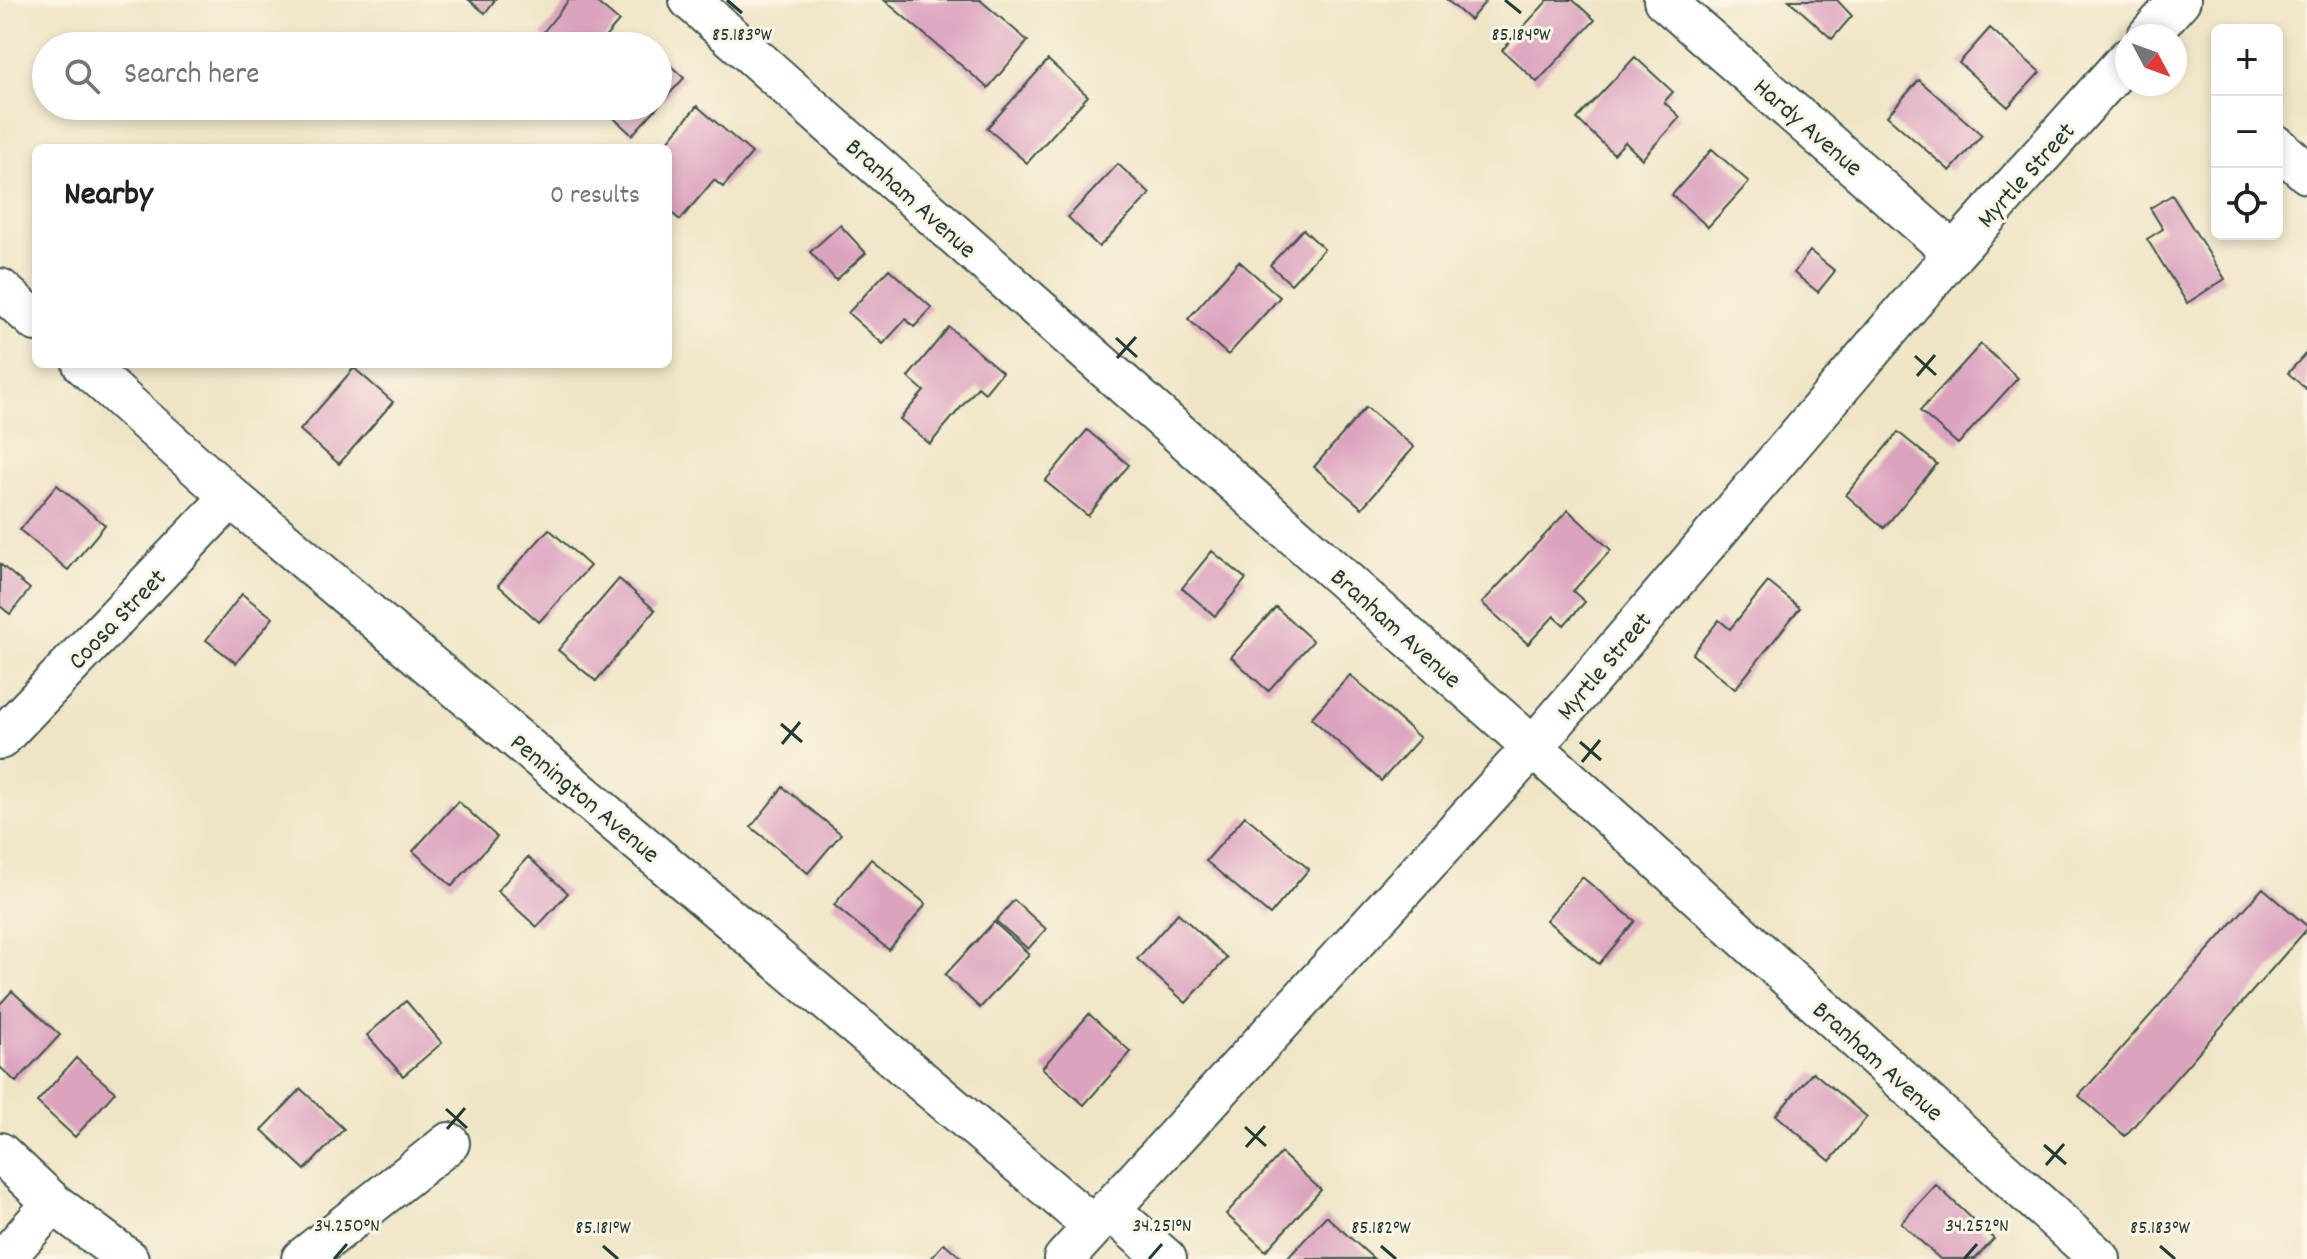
<!DOCTYPE html>
<meta charset="utf-8">
<style>
:root{--surface:#fff;--page:#f6f6f6;--text:#202124;--muted:#757577;--line:#e0e0e0}
body{margin:0;font-family:Dekko,sans-serif;background:var(--page);color:var(--text)}
.controls{position:absolute;right:24px;top:24px;display:grid;overflow:hidden;border-radius:12px;box-shadow:0 4px 12px #0003}
.controls button{width:72px;height:72px;display:grid;place-items:center;padding:0;border:0;border-bottom:2px solid var(--line);background:var(--surface);color:var(--text);font:40px sans-serif}
.compass{position:absolute;left:2115px;top:24px;width:72px;height:72px;border-radius:50%;background:var(--surface);box-shadow:0 4px 12px #0003;rotate:131deg}
.list{margin:0;padding:0;list-style:none}
h2{display:flex;justify-content:space-between;align-items:center;height:104px;margin:0;padding:0 32px;font-size:34px}
h2 small{font-size:26px;font-weight:400;color:var(--muted)}
.icon{flex:none;width:44px;height:44px;fill:none;stroke:currentColor;stroke-width:2;stroke-linecap:round;stroke-linejoin:round}
.map{position:relative;flex:none;width:2307px;height:1259px;overflow:hidden}
.search{position:absolute;background:var(--surface);box-shadow:0 4px 12px #0003;left:32px;top:32px;width:640px;height:88px;display:flex;align-items:center;gap:20px;box-sizing:border-box;padding:0 28px;border-radius:44px;color:var(--muted);font-size:30px}
.panel{position:absolute;background:var(--surface);box-shadow:0 4px 12px #0003;left:32px;top:144px;width:640px;height:224px;border-radius:12px}
.map>svg:first-child{display:block}
.building{fill:#dca3bf}
.lines{fill:none;stroke-linecap:round;stroke-linejoin:round}
.minor-casing{stroke:#3e564a;stroke-width:44}
.minor{stroke:#fff;stroke-width:40}
.ticks{fill:none;stroke:#1f3d34;stroke-width:3}
.labels{text-anchor:middle;stroke-width:6;stroke-linejoin:round;paint-order:stroke}
.street-label{font-size:26px;fill:#1f3d34;stroke:#fcf5e5}
.ticks-label{font-size:20px;text-anchor:middle;fill:#1f3d34;stroke:#fcf5e5;stroke-width:6;stroke-linejoin:round;paint-order:stroke}
</style>
<div class="map">
<svg width="2307" height="1259" viewBox="0 0 2307 1259">
<rect width="100%" height="100%" fill="#fcf5e5"/>
<filter id="ink" filterUnits="userSpaceOnUse"><feTurbulence type="fractalNoise" baseFrequency=".0125" numOctaves="2"/><feDisplacementMap in="SourceGraphic" scale="16" xChannelSelector="R" yChannelSelector="G"/><feConvolveMatrix kernelMatrix="1 2 1 2 8 2 1 2 1" color-interpolation-filters="sRGB"/></filter>
<filter id="wash" filterUnits="userSpaceOnUse"><feTurbulence type="fractalNoise" baseFrequency=".006" numOctaves="4" result="noise"/><feDisplacementMap in="SourceGraphic" scale="32" xChannelSelector="R" yChannelSelector="G"/><feGaussianBlur stdDeviation="1.8" result="paint"/><feColorMatrix in="noise" values="0 0 0 0 0 0 0 0 0 0 0 0 0 0 0 0 0 1.4 0 .05"/><feComposite in="paint" operator="in"/></filter>
<g filter="url(#wash)">
<rect width="100%" height="100%" fill="#efe5c6"/>
<g id="blocks">
<path class="building" d="M 469,0 L 495,0 L 485,13 Z
M 569,0 L 594,0 L 619,21 L 598,46 L 554,46 L 541,35 Z
M 884,0 L 980,0 L 1028,41 L 988,88 Z
M 1447,0 L 1487,0 L 1470,20 Z
M 1548,0 L 1573,0 L 1595,20 L 1537,82 L 1502,50 Z
M 1789,0 L 1837,0 L 1852,16 L 1832,39 Z
M 1990,28 L 2040,72 L 2008,107 L 1959,63 Z
M 658,54 L 684,78 L 632,135 L 601,106 L 658,106 Z
M 1635,57 L 1673,92 L 1664,102 L 1680,117 L 1642,159 L 1625,142 L 1614,154 L 1577,119 Z
M 1048,60 L 1088,96 L 1027,163 L 987,128 Z
M 1919,80 L 1982,135 L 1950,171 L 1887,116 Z
M 697,106 L 752,153 L 723,187 L 714,180 L 680,220 L 668,210 L 668,148 L 662,148 Z
M 1712,149 L 1749,182 L 1708,227 L 1672,195 Z
M 1118,164 L 1150,194 L 1099,247 L 1068,217 Z
M 2172,195 L 2225,279 L 2187,303 L 2147,239 L 2163,229 L 2150,208 Z
M 840,225 L 866,253 L 836,280 L 810,252 Z
M 1303,229 L 1324,249 L 1291,284 L 1270,265 Z
M 1810,251 L 1835,271 L 1818,292 L 1794,273 Z
M 1239,261 L 1280,297 L 1228,355 L 1188,319 Z
M 889,269 L 932,308 L 914,327 L 906,319 L 883,344 L 848,313 Z
M 949,327 L 1002,372 L 985,393 L 978,387 L 930,444 L 900,419 L 924,391 L 908,377 Z
M 1981,344 L 2018,378 L 1958,444 L 1920,411 Z
M 2307,352 L 2307,390 L 2288,373 Z
M 354,368 L 393,402 L 339,464 L 300,430 Z
M 1366,407 L 1414,447 L 1362,508 L 1314,467 Z
M 1087,430 L 1129,465 L 1088,516 L 1045,481 Z
M 1898,432 L 1937,464 L 1884,528 L 1846,495 Z
M 57,485 L 105,525 L 68,570 L 20,530 Z
M 1568,510 L 1611,550 L 1573,591 L 1585,602 L 1564,625 L 1554,616 L 1528,644 L 1482,603 Z
M 549,529 L 590,566 L 539,622 L 498,585 Z
M 1212,551 L 1246,579 L 1215,616 L 1182,588 Z
M 0,564 L 30,589 L 10,614 L 0,606 Z
M 619,579 L 655,610 L 596,681 L 558,650 Z
M 1768,582 L 1800,608 L 1735,689 L 1692,654 L 1719,620 L 1730,629 Z
M 242,594 L 273,618 L 236,663 L 206,640 Z
M 1276,607 L 1313,641 L 1268,691 L 1231,657 Z
M 1350,675 L 1420,738 L 1381,781 L 1311,718 Z
M 783,787 L 841,834 L 808,873 L 751,827 Z
M 458,801 L 497,837 L 452,886 L 413,851 Z
M 1245,816 L 1309,869 L 1270,915 L 1206,861 Z
M 528,857 L 568,893 L 537,927 L 497,891 Z
M 871,859 L 926,904 L 889,950 L 834,905 Z
M 1582,877 L 1635,921 L 1599,964 L 1546,920 Z
M 2263,888 L 2307,926 L 2307,929 L 2125,1136 L 2079,1096 Z
M 1014,900 L 1046,929 L 1028,949 L 996,921 Z
M 1178,913 L 1227,958 L 1186,1003 L 1137,959 Z
M 994,922 L 1029,954 L 980,1008 L 945,975 Z
M 12,991 L 60,1035 L 16,1082 L 0,1067 L 0,1004 Z
M 406,1001 L 442,1043 L 403,1076 L 367,1035 Z
M 1089,1014 L 1131,1052 L 1084,1105 L 1042,1068 Z
M 76,1058 L 115,1092 L 75,1137 L 37,1102 Z
M 1813,1072 L 1867,1117 L 1830,1161 L 1776,1115 Z
M 301,1089 L 344,1129 L 305,1170 L 262,1130 Z
M 1281,1153 L 1321,1190 L 1266,1251 L 1226,1214 Z
M 1936,1185 L 1994,1239 L 1975,1259 L 1940,1259 L 1901,1223 Z
M 1326,1216 L 1374,1259 L 1287,1259 Z
M 944,1243 L 963,1259 L 930,1259 Z"/>
</g>
</g>
<g filter="url(#ink)">
<use href="#blocks" fill-opacity="0" stroke="#3e564a" stroke-width="2"/>
<g class="lines">
<defs>
<path id="minor" d="M 690,0 L 1533,747 L 2100,1259
M 1664,0 L 1954,253
M 2148,36 L 2180,0
M 2277,146 L 2307,173
M 0,289 L 36,321
M 83,364 L 231,497 L 1093,1226
M 0,739 L 231,497
M 0,1153 L 53,1203 L 128,1259
M 1109,1209 L 1166,1259
M 4,1259 L 53,1203
M 302,1259 L 449,1143
M 1064,1259 L 1533,747 L 1954,253 L 2127,59"/>
</defs>
<use href="#minor" class="minor-casing"/>
<use href="#minor" class="minor"/>
</g>
</g>
<path class="ticks" d="M 727,0 L 742,13M 1505,0 L 1521,13M 1116,338 L 1137,357M 1915,356 L 1936,375M 1117,358 L 1136,337M 1917,376 L 1935,355M 781,724 L 802,742M 1580,742 L 1601,760M 782,744 L 800,722M 1582,762 L 1600,740M 446,1109 L 467,1128M 1245,1127 L 1266,1146M 447,1129 L 465,1108M 2044,1145 L 2066,1164M 1246,1147 L 1265,1126M 2046,1165 L 2064,1144M 603,1246 L 618,1259M 1381,1246 L 1396,1259M 2160,1246 L 2175,1259M 334,1259 L 347,1244M 1149,1259 L 1162,1244M 1964,1259 L 1977,1244"/>
<g class="labels">
<g class="street-label">
<text transform="translate(1809 126) rotate(41)" y="9">Hardy Avenue</text>
<text transform="translate(2025 174) rotate(-48)" y="9">Myrtle Street</text>
<text transform="translate(912 197) rotate(42)" y="9">Branham Avenue</text>
<text transform="translate(116 618) rotate(-46)" y="9">Coosa Street</text>
<text transform="translate(1397 627) rotate(42)" y="9">Branham Avenue</text>
<text transform="translate(1603 665) rotate(-50)" y="9">Myrtle Street</text>
<text transform="translate(586 797) rotate(40)" y="9">Pennington Avenue</text>
<text transform="translate(1879 1060) rotate(42)" y="9">Branham Avenue</text>
</g>
</g>
<g class="ticks-label">
<text x="742" y="40">85.183°W</text>
<text x="1521" y="40">85.184°W</text>
<text x="347" y="1231">34.250°N</text>
<text x="1162" y="1231">34.251°N</text>
<text x="1977" y="1231">34.252°N</text>
<text x="603" y="1233">85.181°W</text>
<text x="1381" y="1233">85.182°W</text>
<text x="2160" y="1233">85.183°W</text>
</g>
</svg>
<div class="controls">
<button>+</button>
<button>−</button>
<button><svg class="icon" aria-label="locate" viewBox="0 0 24 24"><circle cx="12" cy="12" r="6"/><path d="M12 2v4M12 18v4M2 12h4M18 12h4"/></svg></button>
</div>
<svg class="compass" viewBox="-18 -18 36 36"><path d="M0-13l5 13h-10z" fill="#e53935"/><path d="M0 13l5-13h-10z" fill="#757577"/></svg>
<div class="search"><svg class="icon" aria-label="search" viewBox="0 0 24 24"><circle cx="10" cy="10" r="6"/><path d="M15 15l6 6"/></svg>Search here</div>
<section class="panel">
<h2>Nearby<small>0 results</small></h2>
<ul class="list">
</ul>
</section>
</div>
